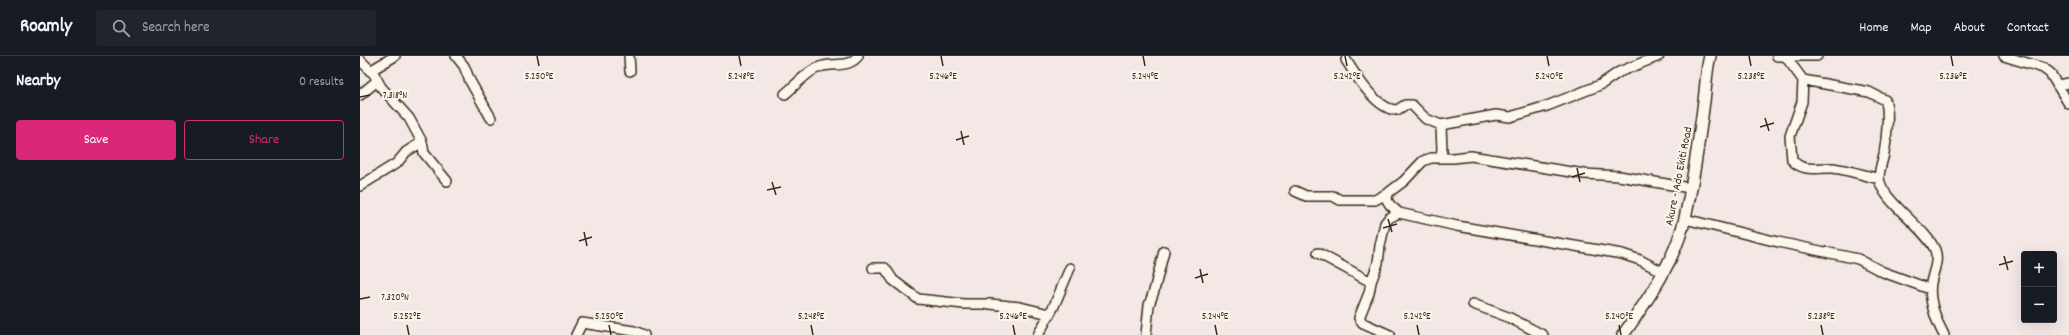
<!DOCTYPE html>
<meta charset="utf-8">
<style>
:root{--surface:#171b24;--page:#20242c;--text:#f1f3f6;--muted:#9ea1a6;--line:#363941;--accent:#db2777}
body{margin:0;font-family:Dekko,sans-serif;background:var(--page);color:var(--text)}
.controls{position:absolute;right:12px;bottom:12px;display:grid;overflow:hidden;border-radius:4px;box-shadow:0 4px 16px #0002}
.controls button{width:36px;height:36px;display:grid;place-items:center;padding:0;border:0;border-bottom:1px solid var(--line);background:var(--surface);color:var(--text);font:20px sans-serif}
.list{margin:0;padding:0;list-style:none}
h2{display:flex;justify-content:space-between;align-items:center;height:52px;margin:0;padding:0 16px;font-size:17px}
h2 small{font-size:13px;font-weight:400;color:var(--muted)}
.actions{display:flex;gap:8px;padding:12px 16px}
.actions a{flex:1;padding:9px 0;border:1px solid var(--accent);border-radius:4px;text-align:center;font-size:14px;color:var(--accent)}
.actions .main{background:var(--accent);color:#fff}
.icon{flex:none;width:22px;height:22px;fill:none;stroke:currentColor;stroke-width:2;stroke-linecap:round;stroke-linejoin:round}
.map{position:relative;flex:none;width:1709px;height:279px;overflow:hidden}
header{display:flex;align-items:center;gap:24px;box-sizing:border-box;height:56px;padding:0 20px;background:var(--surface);border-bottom:1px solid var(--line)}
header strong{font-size:19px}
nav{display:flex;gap:22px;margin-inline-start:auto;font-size:14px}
.search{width:280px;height:36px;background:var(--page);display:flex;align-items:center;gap:10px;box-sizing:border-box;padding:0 14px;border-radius:4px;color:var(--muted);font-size:15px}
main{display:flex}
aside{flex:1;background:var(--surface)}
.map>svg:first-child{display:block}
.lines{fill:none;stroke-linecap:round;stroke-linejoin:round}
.minor-casing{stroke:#3b2a1e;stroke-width:12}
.major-casing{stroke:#3b2a1e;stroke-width:14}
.minor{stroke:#fbf7ec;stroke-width:9}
.major{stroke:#fbf7ec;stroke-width:11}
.ticks{fill:none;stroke:#3b2a1e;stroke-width:1.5}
.labels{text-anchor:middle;stroke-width:4;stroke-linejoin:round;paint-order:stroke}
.street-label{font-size:12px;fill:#3b2a1e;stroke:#fbf7ec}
.ticks-label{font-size:10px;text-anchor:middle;fill:#3b2a1e;stroke:#fbf7ec;stroke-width:4;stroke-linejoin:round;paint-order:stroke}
</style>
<header>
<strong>Roamly</strong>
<div class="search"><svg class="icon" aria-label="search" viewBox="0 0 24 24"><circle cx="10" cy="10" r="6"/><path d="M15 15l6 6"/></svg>Search here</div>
<nav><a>Home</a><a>Map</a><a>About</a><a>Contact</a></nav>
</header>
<main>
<aside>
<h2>Nearby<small>0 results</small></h2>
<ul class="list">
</ul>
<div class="actions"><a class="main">Save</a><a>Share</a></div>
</aside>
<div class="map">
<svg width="1709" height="279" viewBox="0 0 1709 279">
<rect width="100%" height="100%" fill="#f4e8e6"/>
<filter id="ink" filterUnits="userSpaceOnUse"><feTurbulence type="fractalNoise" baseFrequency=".025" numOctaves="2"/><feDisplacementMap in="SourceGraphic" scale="8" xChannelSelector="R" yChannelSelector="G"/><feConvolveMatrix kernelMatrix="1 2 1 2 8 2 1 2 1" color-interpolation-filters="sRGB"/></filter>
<g filter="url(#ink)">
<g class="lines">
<defs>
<path id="minor" d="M 96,0 L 104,10 L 110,25 L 131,62
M 269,0 L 270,15
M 1417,0 L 1457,0
M 1644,0 L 1683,12 L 1690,17 L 1709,48
M 1426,1 L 1443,24 L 1442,46 L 1430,80 L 1432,104 C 1444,117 1457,111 1473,112 C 1488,114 1504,119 1519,123
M 0,4 L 14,18 L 21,31 L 49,62 L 62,86 L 64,97 L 87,125
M 986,4 C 996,20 1017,54 1037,54 L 1045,49 L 1052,49 L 1066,63 L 1081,69 L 1082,94 L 1080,102
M 10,15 L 35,0
M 1443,24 L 1509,36 L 1525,44 C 1530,54 1526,87 1524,98 C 1522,106 1519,115 1519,122 C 1521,145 1567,173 1575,194 C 1579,206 1573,215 1571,227 C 1568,243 1576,265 1584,279
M 1697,29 L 1709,27
M 425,38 C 436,29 449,13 463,10 C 475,7 489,12 498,0
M 0,39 L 17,25
M 1081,69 L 1136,59 L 1150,61 L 1187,50 L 1240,29 L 1259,16 L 1299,0
M 0,130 L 37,107 L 46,96 L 62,86
M 935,135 L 946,140 L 973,140 L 980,144 L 1015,144 L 1028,137
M 1325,163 L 1418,186 L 1498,203 L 1523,216 L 1570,233
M 958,197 L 1011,226
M 513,212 L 525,212 L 533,224 L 558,243 L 604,248 L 630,248 L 660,251 L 689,258
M 1303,216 L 1280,204 L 1262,198 L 1097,170 L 1039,157 L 1030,149 L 1027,144 L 1028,137 L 1044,125 L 1063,105 L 1071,102 L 1093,102 L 1111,100 L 1224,118 L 1259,120 L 1330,132
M 1113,248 L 1148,261 L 1183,279
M 216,279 L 222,267 L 274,275 L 284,279
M 678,279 L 694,250 L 710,212
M 786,279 L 789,249 L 794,235 L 804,195
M 1030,279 L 1003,267 L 999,262 L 1009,237 L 1011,226 L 1018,207 L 1020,190 L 1025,167 L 1029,162 L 1039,157"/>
<path id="major" d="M 1263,279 C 1288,243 1315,205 1325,162 C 1334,123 1339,84 1344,45 C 1346,30 1346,15 1350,0"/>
</defs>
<use href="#minor" class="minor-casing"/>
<use href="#major" class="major-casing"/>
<use href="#minor" class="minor"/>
<use href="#major" class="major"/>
</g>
</g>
<path class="ticks" d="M 177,0 L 179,10M 379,0 L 381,10M 581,0 L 583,10M 783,0 L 785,10M 985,0 L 987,10M 1187,0 L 1189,10M 1389,0 L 1391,10M 1591,0 L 1593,10M 0,41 L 10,39M 1405,62 L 1409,75M 1400,71 L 1414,67M 601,75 L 604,89M 596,84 L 609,80M 1217,112 L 1220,126M 1212,121 L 1225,117M 412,126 L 416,139M 407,134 L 421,131M 1028,163 L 1032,176M 1023,172 L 1037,168M 224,176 L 227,190M 219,185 L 232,181M 1644,200 L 1648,214M 1639,209 L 1653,205M 840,213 L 843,227M 835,222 L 848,218M 0,243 L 10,241M 47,269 L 49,279M 249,269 L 251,279M 451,269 L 453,279M 653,269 L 655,279M 855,269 L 857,279M 1057,269 L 1059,279M 1259,269 L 1261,279M 1461,269 L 1463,279"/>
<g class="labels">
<g class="street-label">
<text transform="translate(1318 120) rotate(-79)" y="4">Akure - Ado Ekiti Road</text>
</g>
</g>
<g class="ticks-label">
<text x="179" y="23">5.250°E</text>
<text x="381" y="23">5.248°E</text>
<text x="583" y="23">5.246°E</text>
<text x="785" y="23">5.244°E</text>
<text x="987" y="23">5.242°E</text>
<text x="1189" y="23">5.240°E</text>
<text x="1391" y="23">5.238°E</text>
<text x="1593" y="23">5.236°E</text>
<text x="35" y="42">7.318°N</text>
<text x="35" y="244">7.320°N</text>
<text x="47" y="263">5.252°E</text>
<text x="249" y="263">5.250°E</text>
<text x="451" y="263">5.248°E</text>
<text x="653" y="263">5.246°E</text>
<text x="855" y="263">5.244°E</text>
<text x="1057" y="263">5.242°E</text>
<text x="1259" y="263">5.240°E</text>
<text x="1461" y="263">5.238°E</text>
</g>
</svg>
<div class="controls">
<button>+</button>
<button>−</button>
</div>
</div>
</main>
